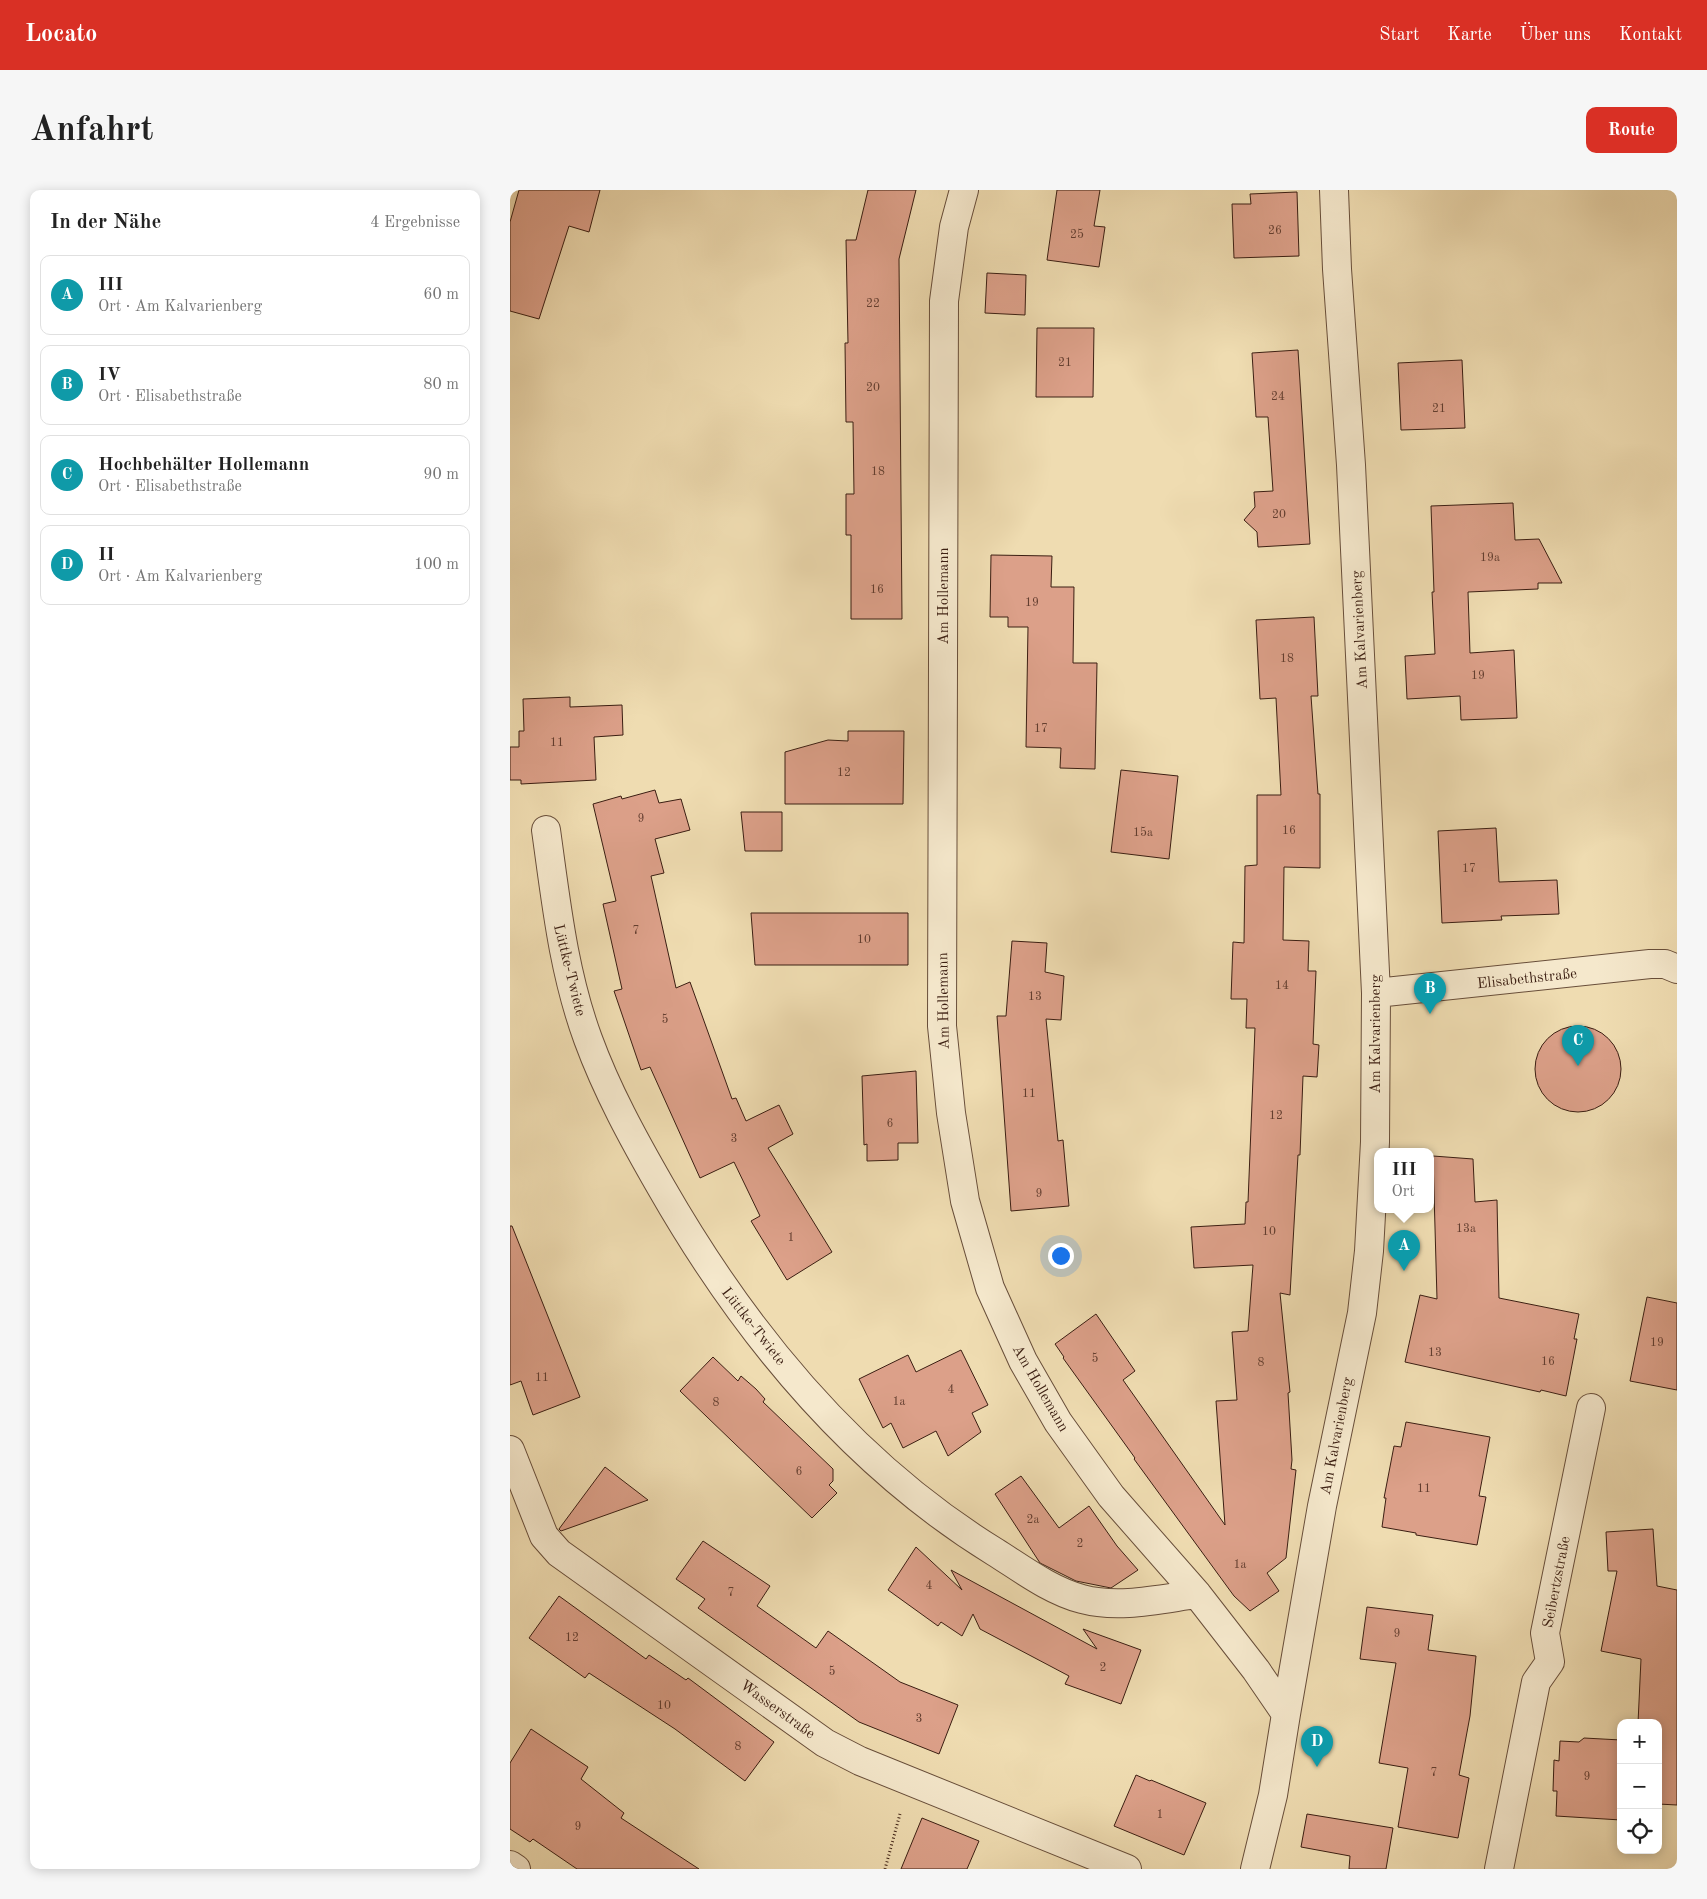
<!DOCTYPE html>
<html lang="de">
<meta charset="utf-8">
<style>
:root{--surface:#fff;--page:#f6f6f6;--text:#222;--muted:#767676;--line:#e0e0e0;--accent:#d93025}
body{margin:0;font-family:"Old Standard TT",serif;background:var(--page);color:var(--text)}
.controls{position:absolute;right:15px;bottom:15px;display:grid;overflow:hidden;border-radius:10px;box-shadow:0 2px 12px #0003}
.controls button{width:45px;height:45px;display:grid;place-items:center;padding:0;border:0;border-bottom:1px solid var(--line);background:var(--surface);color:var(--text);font:25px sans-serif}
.you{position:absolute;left:550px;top:1065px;width:18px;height:18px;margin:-12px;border:4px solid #fff;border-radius:50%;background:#1a73e8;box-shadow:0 0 0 8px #1a73e833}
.badge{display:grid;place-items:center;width:32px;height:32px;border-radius:50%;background:var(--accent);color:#fff;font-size:16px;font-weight:700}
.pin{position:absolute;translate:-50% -41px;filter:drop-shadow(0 1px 2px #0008)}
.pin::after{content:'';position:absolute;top:26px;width:18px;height:15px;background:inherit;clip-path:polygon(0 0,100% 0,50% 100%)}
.popup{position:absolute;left:864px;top:958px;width:60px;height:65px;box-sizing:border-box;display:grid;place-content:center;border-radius:10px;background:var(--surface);filter:drop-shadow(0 1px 4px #0005);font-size:16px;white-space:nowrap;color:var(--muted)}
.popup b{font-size:19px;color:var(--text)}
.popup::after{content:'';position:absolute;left:50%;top:100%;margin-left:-10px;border:10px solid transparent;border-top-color:var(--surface)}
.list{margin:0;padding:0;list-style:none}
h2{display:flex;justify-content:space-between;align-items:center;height:65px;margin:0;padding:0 20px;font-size:21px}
h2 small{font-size:16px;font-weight:400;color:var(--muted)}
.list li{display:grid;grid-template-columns:32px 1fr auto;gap:15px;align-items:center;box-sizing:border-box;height:80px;margin:0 10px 10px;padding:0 10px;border:1px solid var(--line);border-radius:10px}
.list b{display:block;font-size:19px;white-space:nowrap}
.list p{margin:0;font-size:16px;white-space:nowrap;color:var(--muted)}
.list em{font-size:16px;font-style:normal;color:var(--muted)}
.icon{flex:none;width:28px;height:28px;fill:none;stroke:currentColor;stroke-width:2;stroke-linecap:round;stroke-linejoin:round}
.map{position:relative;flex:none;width:1167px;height:1679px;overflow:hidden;border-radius:10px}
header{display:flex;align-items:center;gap:30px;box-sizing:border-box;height:70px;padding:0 25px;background:var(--accent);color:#fff}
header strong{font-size:24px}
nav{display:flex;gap:28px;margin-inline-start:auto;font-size:18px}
.intro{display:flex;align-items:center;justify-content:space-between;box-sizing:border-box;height:120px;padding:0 30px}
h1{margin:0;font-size:35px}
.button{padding:12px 22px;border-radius:10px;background:var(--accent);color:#fff;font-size:18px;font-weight:700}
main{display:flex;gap:30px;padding:0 30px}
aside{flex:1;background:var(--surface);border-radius:10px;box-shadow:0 2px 12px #0003}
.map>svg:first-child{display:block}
.building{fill:#dca089;stroke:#3b1e12}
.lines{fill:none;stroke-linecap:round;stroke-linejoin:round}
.minor-casing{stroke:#684e3a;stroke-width:30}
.path{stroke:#3b1e12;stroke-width:3;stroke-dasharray:1 2.5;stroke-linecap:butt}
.minor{stroke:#f5e8cc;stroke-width:28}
.labels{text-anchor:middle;stroke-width:4;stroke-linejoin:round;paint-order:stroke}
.number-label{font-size:12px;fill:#633e30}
.street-label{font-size:15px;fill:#3b1e12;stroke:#f5e8cc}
</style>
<header>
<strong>Locato</strong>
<nav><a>Start</a><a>Karte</a><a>Über uns</a><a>Kontakt</a></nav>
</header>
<div class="intro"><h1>Anfahrt</h1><a class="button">Route</a></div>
<main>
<aside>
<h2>In der Nähe<small>4 Ergebnisse</small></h2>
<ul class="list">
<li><span class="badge" style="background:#0f9aa8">A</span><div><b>III</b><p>Ort · Am Kalvarienberg</p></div><em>60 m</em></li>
<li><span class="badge" style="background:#0f9aa8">B</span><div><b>IV</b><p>Ort · Elisabethstraße</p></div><em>80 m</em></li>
<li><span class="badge" style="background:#0f9aa8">C</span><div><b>Hochbehälter Hollemann</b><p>Ort · Elisabethstraße</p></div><em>90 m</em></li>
<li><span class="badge" style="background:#0f9aa8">D</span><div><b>II</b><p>Ort · Am Kalvarienberg</p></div><em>100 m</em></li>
</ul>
</aside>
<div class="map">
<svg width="1167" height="1679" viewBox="0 0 1167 1679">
<rect width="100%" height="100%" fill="#efdcb1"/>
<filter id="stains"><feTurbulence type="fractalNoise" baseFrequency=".004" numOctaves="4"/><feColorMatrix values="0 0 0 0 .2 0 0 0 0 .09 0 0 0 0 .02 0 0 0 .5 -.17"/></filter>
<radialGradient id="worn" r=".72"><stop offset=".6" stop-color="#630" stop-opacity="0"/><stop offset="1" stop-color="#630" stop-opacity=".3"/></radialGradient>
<path class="building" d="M 9,0 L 90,0 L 79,42 L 59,36 L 29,129 L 0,121 L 0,32 Z
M 358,0 L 406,0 L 389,69 L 392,429 L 341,429 L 341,345 L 336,345 L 336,304 L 344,304 L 343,232 L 336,232 L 335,153 L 338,153 L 336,50 L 346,50 Z
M 547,0 L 590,0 L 584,36 L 595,37 L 589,77 L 537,70 Z
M 787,2 L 789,66 L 724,68 L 722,14 L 741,14 L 740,4 Z
M 477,83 L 516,85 L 515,125 L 475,123 Z
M 527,138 L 584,138 L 583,207 L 526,207 Z
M 788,160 L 800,354 L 748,357 L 747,342 L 734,330 L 745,317 L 744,302 L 763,301 L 758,227 L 746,227 L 742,163 Z
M 952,170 L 955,238 L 891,240 L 888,173 Z
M 1003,313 L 1005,350 L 1029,349 L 1052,393 L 1028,393 L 1028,399 L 958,402 L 960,463 L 1004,460 L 1007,528 L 951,530 L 950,506 L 897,509 L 895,466 L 925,464 L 922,402 L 924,402 L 921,316 Z
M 481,365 L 542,366 L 541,397 L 564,397 L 563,473 L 587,473 L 585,579 L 550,578 L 551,558 L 516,557 L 518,437 L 498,437 L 498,427 L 480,427 Z
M 804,427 L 808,506 L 801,506 L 808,604 L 810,604 L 810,678 L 774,677 L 773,750 L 799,751 L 798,781 L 806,781 L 803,854 L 809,855 L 807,887 L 793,886 L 790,965 L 788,965 L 780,1105 L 770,1103 L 780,1202 L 778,1203 L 782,1270 L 781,1279 L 786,1280 L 776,1368 L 757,1383 L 769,1401 L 740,1421 L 724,1406 L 624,1269 L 625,1268 L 553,1168 L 554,1167 L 545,1154 L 586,1124 L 625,1181 L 613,1190 L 715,1335 L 706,1211 L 727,1210 L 722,1142 L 738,1141 L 743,1075 L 684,1078 L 681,1037 L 735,1034 L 736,1012 L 738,1012 L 745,838 L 736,838 L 737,809 L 721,809 L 723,752 L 734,753 L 735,676 L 747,675 L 747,605 L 771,605 L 766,508 L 750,509 L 746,430 Z
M 60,507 L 60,517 L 112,515 L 113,545 L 84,547 L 86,590 L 11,594 L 11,590 L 0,590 L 0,557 L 9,557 L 9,541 L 14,541 L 13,509 Z
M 338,541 L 394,541 L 393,614 L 275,614 L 275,562 L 318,550 L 338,551 Z
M 611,580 L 668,586 L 659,669 L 601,662 Z
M 145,600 L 149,613 L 171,609 L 180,640 L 145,649 L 154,683 L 141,686 L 166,798 L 180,792 L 222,909 L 226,908 L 236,931 L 269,915 L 283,944 L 258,958 L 322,1062 L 277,1090 L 241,1031 L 250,1026 L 224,972 L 190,988 L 140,877 L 131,880 L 104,801 L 112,799 L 93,714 L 106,711 L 83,614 L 111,606 L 112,609 Z
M 231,622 L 272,622 L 272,661 L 235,661 Z
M 986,638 L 989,692 L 1047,690 L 1049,724 L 991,726 L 992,730 L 932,733 L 928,641 Z
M 241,723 L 398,723 L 398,775 L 245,775 Z
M 502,751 L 537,753 L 535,782 L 554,786 L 551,830 L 536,829 L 548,951 L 553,950 L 559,1016 L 501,1021 L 487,826 L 496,826 Z
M1025 879a43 43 0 1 1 86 0a43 43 0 1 1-86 0Z
M 406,881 L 408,953 L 388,953 L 388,970 L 357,971 L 357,954 L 354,955 L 352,886 Z
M 923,966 L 963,969 L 965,1012 L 987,1010 L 989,1108 L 1069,1124 L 1064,1149 L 1067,1149 L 1056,1206 L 1031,1200 L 1030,1202 L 895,1172 L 910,1105 L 927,1109 Z
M 0,1036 L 2,1036 L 70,1207 L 23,1225 L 11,1191 L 0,1195 Z
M 1137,1107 L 1167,1113 L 1167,1200 L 1120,1191 Z
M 451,1160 L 478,1215 L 462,1223 L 471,1242 L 438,1266 L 426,1241 L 393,1258 L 381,1233 L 373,1238 L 349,1189 L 398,1165 L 406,1182 Z
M 203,1167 L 228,1191 L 231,1186 L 246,1199 L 255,1209 L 253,1212 L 323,1279 L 323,1291 L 319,1295 L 327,1303 L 302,1328 L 170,1201 Z
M 896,1232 L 980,1247 L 969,1306 L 976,1307 L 967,1355 L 906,1345 L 906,1343 L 872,1337 L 876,1308 L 874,1308 L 884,1256 L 891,1257 Z
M 95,1277 L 138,1310 L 51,1341 L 49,1339 Z
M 511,1286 L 549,1338 L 579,1316 L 607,1356 L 628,1380 L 601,1398 L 566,1391 L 530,1373 L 485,1304 Z
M 1143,1339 L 1147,1396 L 1167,1400 L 1167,1615 L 1148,1614 L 1148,1533 L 1128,1533 L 1131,1469 L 1091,1461 L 1107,1381 L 1098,1381 L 1096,1342 Z
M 193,1351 L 260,1396 L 247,1416 L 306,1458 L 318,1441 L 390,1492 L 448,1515 L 429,1564 L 349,1532 L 188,1418 L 195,1409 L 166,1389 Z
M 406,1357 L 452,1400 L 441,1380 L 587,1459 L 573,1439 L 631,1460 L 611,1514 L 555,1494 L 559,1486 L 470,1439 L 463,1424 L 452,1446 L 431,1432 L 428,1436 L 378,1400 Z
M 49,1406 L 136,1469 L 139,1465 L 176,1490 L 178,1488 L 264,1552 L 235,1591 L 165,1539 L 79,1483 L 75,1488 L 19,1448 Z
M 857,1417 L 923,1425 L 918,1460 L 966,1466 L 960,1526 L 949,1585 L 959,1588 L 948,1648 L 888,1637 L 898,1578 L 869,1573 L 886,1473 L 850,1469 Z
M 21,1539 L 78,1577 L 71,1589 L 114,1623 L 111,1628 L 189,1679 L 67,1679 L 23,1649 L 20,1652 L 0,1639 L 0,1573 Z
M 1074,1548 L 1111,1550 L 1111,1630 L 1046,1626 L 1047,1601 L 1043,1601 L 1044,1570 L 1049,1571 L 1050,1551 L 1069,1552 Z
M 626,1585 L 640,1591 L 641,1590 L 696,1613 L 674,1665 L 604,1636 Z
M 797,1624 L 883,1638 L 876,1679 L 839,1679 L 840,1666 L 791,1657 Z
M 412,1628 L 469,1651 L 457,1679 L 391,1679 Z"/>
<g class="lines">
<defs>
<path id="minor" d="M 454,0 L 444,37 L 434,111 L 432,836 L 441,923 L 455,1011 L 480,1098 L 513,1171 L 548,1232 L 601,1306 L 687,1404 L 746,1480 L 776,1524
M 36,640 C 46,711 53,781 78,849 C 97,901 124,950 151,997 C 234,1142 342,1274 485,1362 C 512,1379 541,1401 572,1409 C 609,1419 650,1409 687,1404
M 866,803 L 1140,774 L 1155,774 L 1167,779
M 0,1260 L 34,1346 L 49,1363 L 315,1553 L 350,1571 L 617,1679
M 0,1675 L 6,1679
M 745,1679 L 763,1605 L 776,1524 L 812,1316 L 852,1123 L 859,1061 L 865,952 L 866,803 L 841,275 L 827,79 L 824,0
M 989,1679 L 1026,1492 L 1040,1472 L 1035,1443 L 1081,1218"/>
</defs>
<use href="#minor" class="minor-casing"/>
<path class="path" d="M 375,1679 L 390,1624"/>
<use href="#minor" class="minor"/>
</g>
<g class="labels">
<g class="number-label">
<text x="765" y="44">26</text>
<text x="567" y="48">25</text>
<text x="363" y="117">22</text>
<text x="555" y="176">21</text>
<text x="363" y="201">20</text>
<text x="768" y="210">24</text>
<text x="929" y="222">21</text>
<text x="368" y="285">18</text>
<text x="769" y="328">20</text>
<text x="980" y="371">19a</text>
<text x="367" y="403">16</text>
<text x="522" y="416">19</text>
<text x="777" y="472">18</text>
<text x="968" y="489">19</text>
<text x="531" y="542">17</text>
<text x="47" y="556">11</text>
<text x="334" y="586">12</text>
<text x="131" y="632">9</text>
<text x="779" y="644">16</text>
<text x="633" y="646">15a</text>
<text x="959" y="682">17</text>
<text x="126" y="744">7</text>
<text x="354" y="753">10</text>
<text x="772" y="799">14</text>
<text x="525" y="810">13</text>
<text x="155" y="833">5</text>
<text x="519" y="907">11</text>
<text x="766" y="929">12</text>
<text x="380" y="937">6</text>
<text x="224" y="952">3</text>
<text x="529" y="1007">9</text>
<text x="956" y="1042">13a</text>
<text x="759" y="1045">10</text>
<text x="281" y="1051">1</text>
<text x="1147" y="1156">19</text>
<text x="925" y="1166">13</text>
<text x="585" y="1172">5</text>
<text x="1038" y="1175">16</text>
<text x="751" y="1176">8</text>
<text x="32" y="1191">11</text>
<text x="441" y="1203">4</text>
<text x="389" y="1215">1a</text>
<text x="206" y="1216">8</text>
<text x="289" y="1285">6</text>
<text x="914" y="1302">11</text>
<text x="523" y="1333">2a</text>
<text x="570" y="1357">2</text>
<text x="730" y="1378">1a</text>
<text x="419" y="1399">4</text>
<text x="221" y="1406">7</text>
<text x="887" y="1447">9</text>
<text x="62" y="1451">12</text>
<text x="593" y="1481">2</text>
<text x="322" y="1485">5</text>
<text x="154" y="1519">10</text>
<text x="409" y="1532">3</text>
<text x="228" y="1560">8</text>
<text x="924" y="1586">7</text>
<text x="1077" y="1590">9</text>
<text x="650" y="1628">1</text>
<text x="68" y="1640">9</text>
</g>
<g class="street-label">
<text transform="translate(433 406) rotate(-90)" y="5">Am Hollemann</text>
<text transform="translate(849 440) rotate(-93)" y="5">Am Kalvarienberg</text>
<text transform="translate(60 780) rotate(76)" y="5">Lüttke-Twiete</text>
<text transform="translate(1017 788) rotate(-6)" y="5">Elisabethstraße</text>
<text transform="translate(433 811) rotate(-91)" y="5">Am Hollemann</text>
<text transform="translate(865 844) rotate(-90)" y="5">Am Kalvarienberg</text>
<text transform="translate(244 1136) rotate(52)" y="5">Lüttke-Twiete</text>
<text transform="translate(531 1198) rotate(60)" y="5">Am Hollemann</text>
<text transform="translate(826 1246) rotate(-79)" y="5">Am Kalvarienberg</text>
<text transform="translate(1046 1392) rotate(-79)" y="5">Seibertzstraße</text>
<text transform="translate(268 1519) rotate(36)" y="5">Wasserstraße</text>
</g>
</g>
<rect width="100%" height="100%" filter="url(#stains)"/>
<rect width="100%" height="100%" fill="url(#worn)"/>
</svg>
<div class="controls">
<button>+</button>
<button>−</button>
<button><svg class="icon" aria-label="locate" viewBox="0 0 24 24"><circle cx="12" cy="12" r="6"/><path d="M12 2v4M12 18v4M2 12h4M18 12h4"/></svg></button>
</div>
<div class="you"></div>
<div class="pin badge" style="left:894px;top:1081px;background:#0f9aa8">A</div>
<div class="popup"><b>III</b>Ort</div>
<div class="pin badge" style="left:920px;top:824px;background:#0f9aa8">B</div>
<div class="pin badge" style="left:1068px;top:876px;background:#0f9aa8">C</div>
<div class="pin badge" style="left:807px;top:1577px;background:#0f9aa8">D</div>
</div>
</main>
